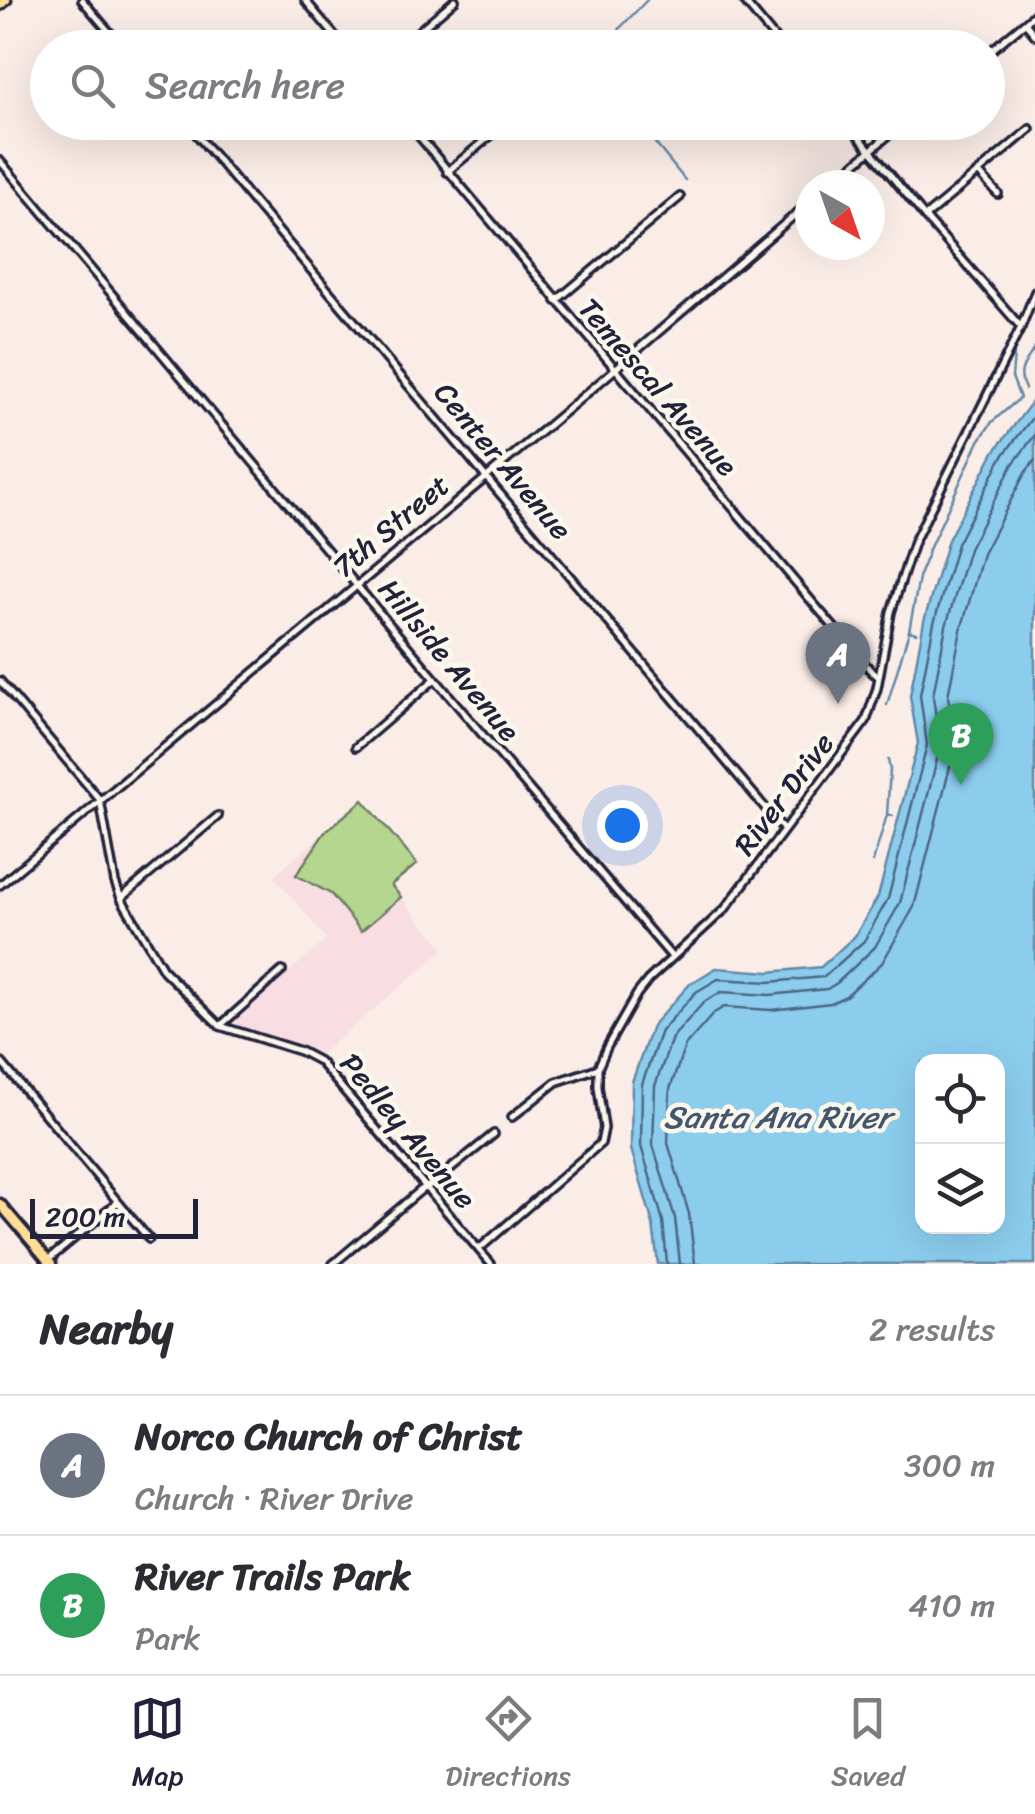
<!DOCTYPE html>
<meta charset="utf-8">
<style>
:root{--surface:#fff;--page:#f2f2f3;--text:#2b2b33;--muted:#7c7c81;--line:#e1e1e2;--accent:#22223b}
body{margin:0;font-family:Sriracha,sans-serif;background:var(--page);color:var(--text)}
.controls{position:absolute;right:30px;bottom:30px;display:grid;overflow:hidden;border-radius:20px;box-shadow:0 10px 40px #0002}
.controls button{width:90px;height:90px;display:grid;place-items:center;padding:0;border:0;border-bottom:2px solid var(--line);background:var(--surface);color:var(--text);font:50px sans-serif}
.compass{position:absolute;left:795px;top:170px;width:90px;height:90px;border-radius:50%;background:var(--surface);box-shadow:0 10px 40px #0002;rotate:140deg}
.scale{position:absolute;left:30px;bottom:25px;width:168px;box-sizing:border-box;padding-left:10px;border:5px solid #22223b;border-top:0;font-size:28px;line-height:35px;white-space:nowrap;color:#22223b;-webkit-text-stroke:8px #fbf7ec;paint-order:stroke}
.you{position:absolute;left:622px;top:825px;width:35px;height:35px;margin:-25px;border:8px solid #fff;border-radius:50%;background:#1a73e8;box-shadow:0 0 0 15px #1a73e833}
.badge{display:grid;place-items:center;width:65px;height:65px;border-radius:50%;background:var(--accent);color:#fff;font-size:32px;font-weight:700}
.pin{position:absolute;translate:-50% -82px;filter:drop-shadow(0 2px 5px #0008)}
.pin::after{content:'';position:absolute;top:52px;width:35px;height:30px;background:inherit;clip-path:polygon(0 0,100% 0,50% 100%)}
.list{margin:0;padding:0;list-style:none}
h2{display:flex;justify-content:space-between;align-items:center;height:130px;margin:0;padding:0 40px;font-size:42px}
h2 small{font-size:32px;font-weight:400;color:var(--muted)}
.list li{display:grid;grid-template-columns:65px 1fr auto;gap:30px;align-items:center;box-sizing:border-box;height:140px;padding:0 40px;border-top:2px solid var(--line)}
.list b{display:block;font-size:38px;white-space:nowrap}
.list p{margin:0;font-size:32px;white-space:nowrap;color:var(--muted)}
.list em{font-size:32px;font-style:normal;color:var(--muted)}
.icon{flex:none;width:55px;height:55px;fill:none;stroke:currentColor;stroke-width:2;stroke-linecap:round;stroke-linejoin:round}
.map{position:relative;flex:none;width:1035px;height:1264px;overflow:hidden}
.search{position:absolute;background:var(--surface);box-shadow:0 10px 40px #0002;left:30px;right:30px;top:30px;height:110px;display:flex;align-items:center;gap:25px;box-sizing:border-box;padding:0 35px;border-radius:55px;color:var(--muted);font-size:38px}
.sheet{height:410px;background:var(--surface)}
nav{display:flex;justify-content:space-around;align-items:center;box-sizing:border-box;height:140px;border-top:2px solid var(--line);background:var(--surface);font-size:28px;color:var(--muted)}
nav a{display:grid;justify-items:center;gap:5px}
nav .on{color:var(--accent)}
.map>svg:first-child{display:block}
.built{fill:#f8dee2}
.green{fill:#b5d68f;stroke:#6c7c65;stroke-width:2.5}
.water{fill:#8ccdee;stroke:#6289a6;stroke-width:2.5;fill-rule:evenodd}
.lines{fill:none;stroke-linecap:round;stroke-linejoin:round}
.shore{stroke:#4c6683;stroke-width:2.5}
.stream{stroke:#6289a6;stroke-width:2.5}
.minor-casing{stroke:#22223b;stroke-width:12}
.primary-casing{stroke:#22223b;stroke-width:15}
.minor{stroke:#fbf7ec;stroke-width:5}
.primary{stroke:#ffdd96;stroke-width:8}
.labels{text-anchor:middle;stroke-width:9;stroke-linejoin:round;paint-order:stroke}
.street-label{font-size:30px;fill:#22223b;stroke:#fbf7ec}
.water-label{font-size:32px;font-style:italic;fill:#425571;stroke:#fbf7ec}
</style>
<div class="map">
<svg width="1035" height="1264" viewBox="0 0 1035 1264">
<rect width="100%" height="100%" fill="#faece7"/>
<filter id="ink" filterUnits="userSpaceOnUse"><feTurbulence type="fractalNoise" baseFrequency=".01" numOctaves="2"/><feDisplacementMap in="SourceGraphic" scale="20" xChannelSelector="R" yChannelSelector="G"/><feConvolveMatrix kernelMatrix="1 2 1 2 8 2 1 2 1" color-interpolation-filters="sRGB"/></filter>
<g filter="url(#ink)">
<path class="built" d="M 363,800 L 417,864 L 391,886 L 445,949 L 320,1055 L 301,1046 L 227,1023 L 327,940 L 274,876 Z"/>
<path class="green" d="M 363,800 L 417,864 L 391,885 L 401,897 L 361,931 L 331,894 L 296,875 L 325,832 Z"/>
<path class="water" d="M 1035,398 L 1035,1264 L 658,1264 L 653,1224 L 631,1149 L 632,1082 L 652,1026 L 690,984 L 716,968 L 769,972 L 821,967 L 855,936 L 878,897 L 918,743 L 910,696 L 924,621 L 948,540 L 994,452 ZM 922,1062 L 998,1062 L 998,1226 L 922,1226 Z"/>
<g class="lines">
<path class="shore" d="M 667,1264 L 663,1221 L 641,1146 L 642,1084 L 661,1031 L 696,992 L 718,979 L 769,982 L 824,977 L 864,941 L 888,899 L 927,745 L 920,695 L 934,623 L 957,544 L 1002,457 L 1035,414
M 680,1264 L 675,1218 L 653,1145 L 655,1086 L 672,1038 L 704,1002 L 721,992 L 770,995 L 827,989 L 837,983 L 875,947 L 900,903 L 940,748 L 933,696 L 946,626 L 969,549 L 1013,464 L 1035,435
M 695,1264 L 689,1214 L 668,1143 L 670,1089 L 685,1046 L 714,1013 L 724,1007 L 771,1010 L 831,1003 L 846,996 L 882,963 L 914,907 L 954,751 L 955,738 L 948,696 L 961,630 L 983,554 L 1025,473 L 1035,460"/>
<path class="stream" d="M 613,48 L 620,28 L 647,0
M 638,122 L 685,180
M 1025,389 C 1016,370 1025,364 1035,347
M 927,554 L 979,441 L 992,422 L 1020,398 L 1012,377 L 1014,354
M 909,631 L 920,573 L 927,556
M 887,705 L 909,631 L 916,633
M 888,760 L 890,770 L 887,814 L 893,816
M 873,862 L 887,815"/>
<defs>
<path id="minor" d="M 82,0 L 123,48
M 305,0 L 345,48
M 743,0 L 783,48
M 1025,23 L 1035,35
M 399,48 L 455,0
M 988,53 L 1035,14
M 186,122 L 784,830
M 407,122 L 814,604 L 872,672 L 879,677
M 847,122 L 925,217 L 1020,326
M 0,161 L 447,693 L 672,957
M 447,172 L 507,122
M 979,173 L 998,194
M 830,185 L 904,122
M 925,217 L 1030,129
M 556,301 L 680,197
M 0,681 L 100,800 L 115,882 L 121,898 L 164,971 L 220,1026 L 300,1051 L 319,1061 L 491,1264
M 356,747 L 435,679
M 0,885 L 593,388 L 810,202
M 121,898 L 218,816
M 220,1026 L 282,971
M 2,1063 L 149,1239
M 512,1117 L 556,1082 L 598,1068
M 479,1249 L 601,1143 L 604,1128 L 598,1087 L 598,1068 L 607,1047 L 637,994 L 648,980 L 725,909 L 866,721 L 877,688 L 891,612 L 914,542 L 1021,327 L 1035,292
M 48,1260 L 118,1202
M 333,1264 L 421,1190 L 432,1184 L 494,1134"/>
<path id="primary" d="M 0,5 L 6,0
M 0,1204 L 51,1264"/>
</defs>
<use href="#minor" class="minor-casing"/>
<use href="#primary" class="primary-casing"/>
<use href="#minor" class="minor"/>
<use href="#primary" class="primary"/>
</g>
</g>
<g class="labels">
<g class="street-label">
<text transform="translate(658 387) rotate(49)" y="10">Temescal Avenue</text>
<text transform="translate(503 461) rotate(50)" y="10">Center Avenue</text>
<text transform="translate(391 526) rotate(-40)" y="10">7th Street</text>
<text transform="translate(449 660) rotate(50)" y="10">Hillside Avenue</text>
<text transform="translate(784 794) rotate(-53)" y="10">River Drive</text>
<text transform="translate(408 1131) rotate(50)" y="10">Pedley Avenue</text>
</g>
<g class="water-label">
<text x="777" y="1128">Santa Ana River</text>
</g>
</g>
</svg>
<div class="controls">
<button><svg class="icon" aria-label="locate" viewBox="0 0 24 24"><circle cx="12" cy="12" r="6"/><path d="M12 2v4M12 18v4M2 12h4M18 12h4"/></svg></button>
<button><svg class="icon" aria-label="layers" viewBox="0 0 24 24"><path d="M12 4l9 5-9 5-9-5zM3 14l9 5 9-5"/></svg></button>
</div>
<svg class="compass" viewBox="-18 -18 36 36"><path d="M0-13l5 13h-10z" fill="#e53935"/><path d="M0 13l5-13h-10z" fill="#7c7c81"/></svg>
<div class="scale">200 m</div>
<div class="you"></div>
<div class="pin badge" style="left:838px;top:704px;background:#6b7280">A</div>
<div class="pin badge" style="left:961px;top:785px;background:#2e9e5b">B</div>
<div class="search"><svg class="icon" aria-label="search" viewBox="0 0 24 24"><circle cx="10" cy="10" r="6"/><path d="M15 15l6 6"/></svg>Search here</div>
</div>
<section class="sheet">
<h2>Nearby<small>2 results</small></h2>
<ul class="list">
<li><span class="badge" style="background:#6b7280">A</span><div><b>Norco Church of Christ</b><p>Church · River Drive</p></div><em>300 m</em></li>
<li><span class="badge" style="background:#2e9e5b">B</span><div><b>River Trails Park</b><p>Park</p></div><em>410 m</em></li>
</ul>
</section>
<nav>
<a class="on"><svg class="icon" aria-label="map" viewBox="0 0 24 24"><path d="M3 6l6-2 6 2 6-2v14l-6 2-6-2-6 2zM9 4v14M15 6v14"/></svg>Map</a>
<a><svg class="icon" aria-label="directions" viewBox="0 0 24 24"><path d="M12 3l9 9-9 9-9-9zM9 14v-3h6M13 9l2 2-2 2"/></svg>Directions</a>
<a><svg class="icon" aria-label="saved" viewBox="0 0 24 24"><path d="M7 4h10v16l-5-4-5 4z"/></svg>Saved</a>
</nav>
